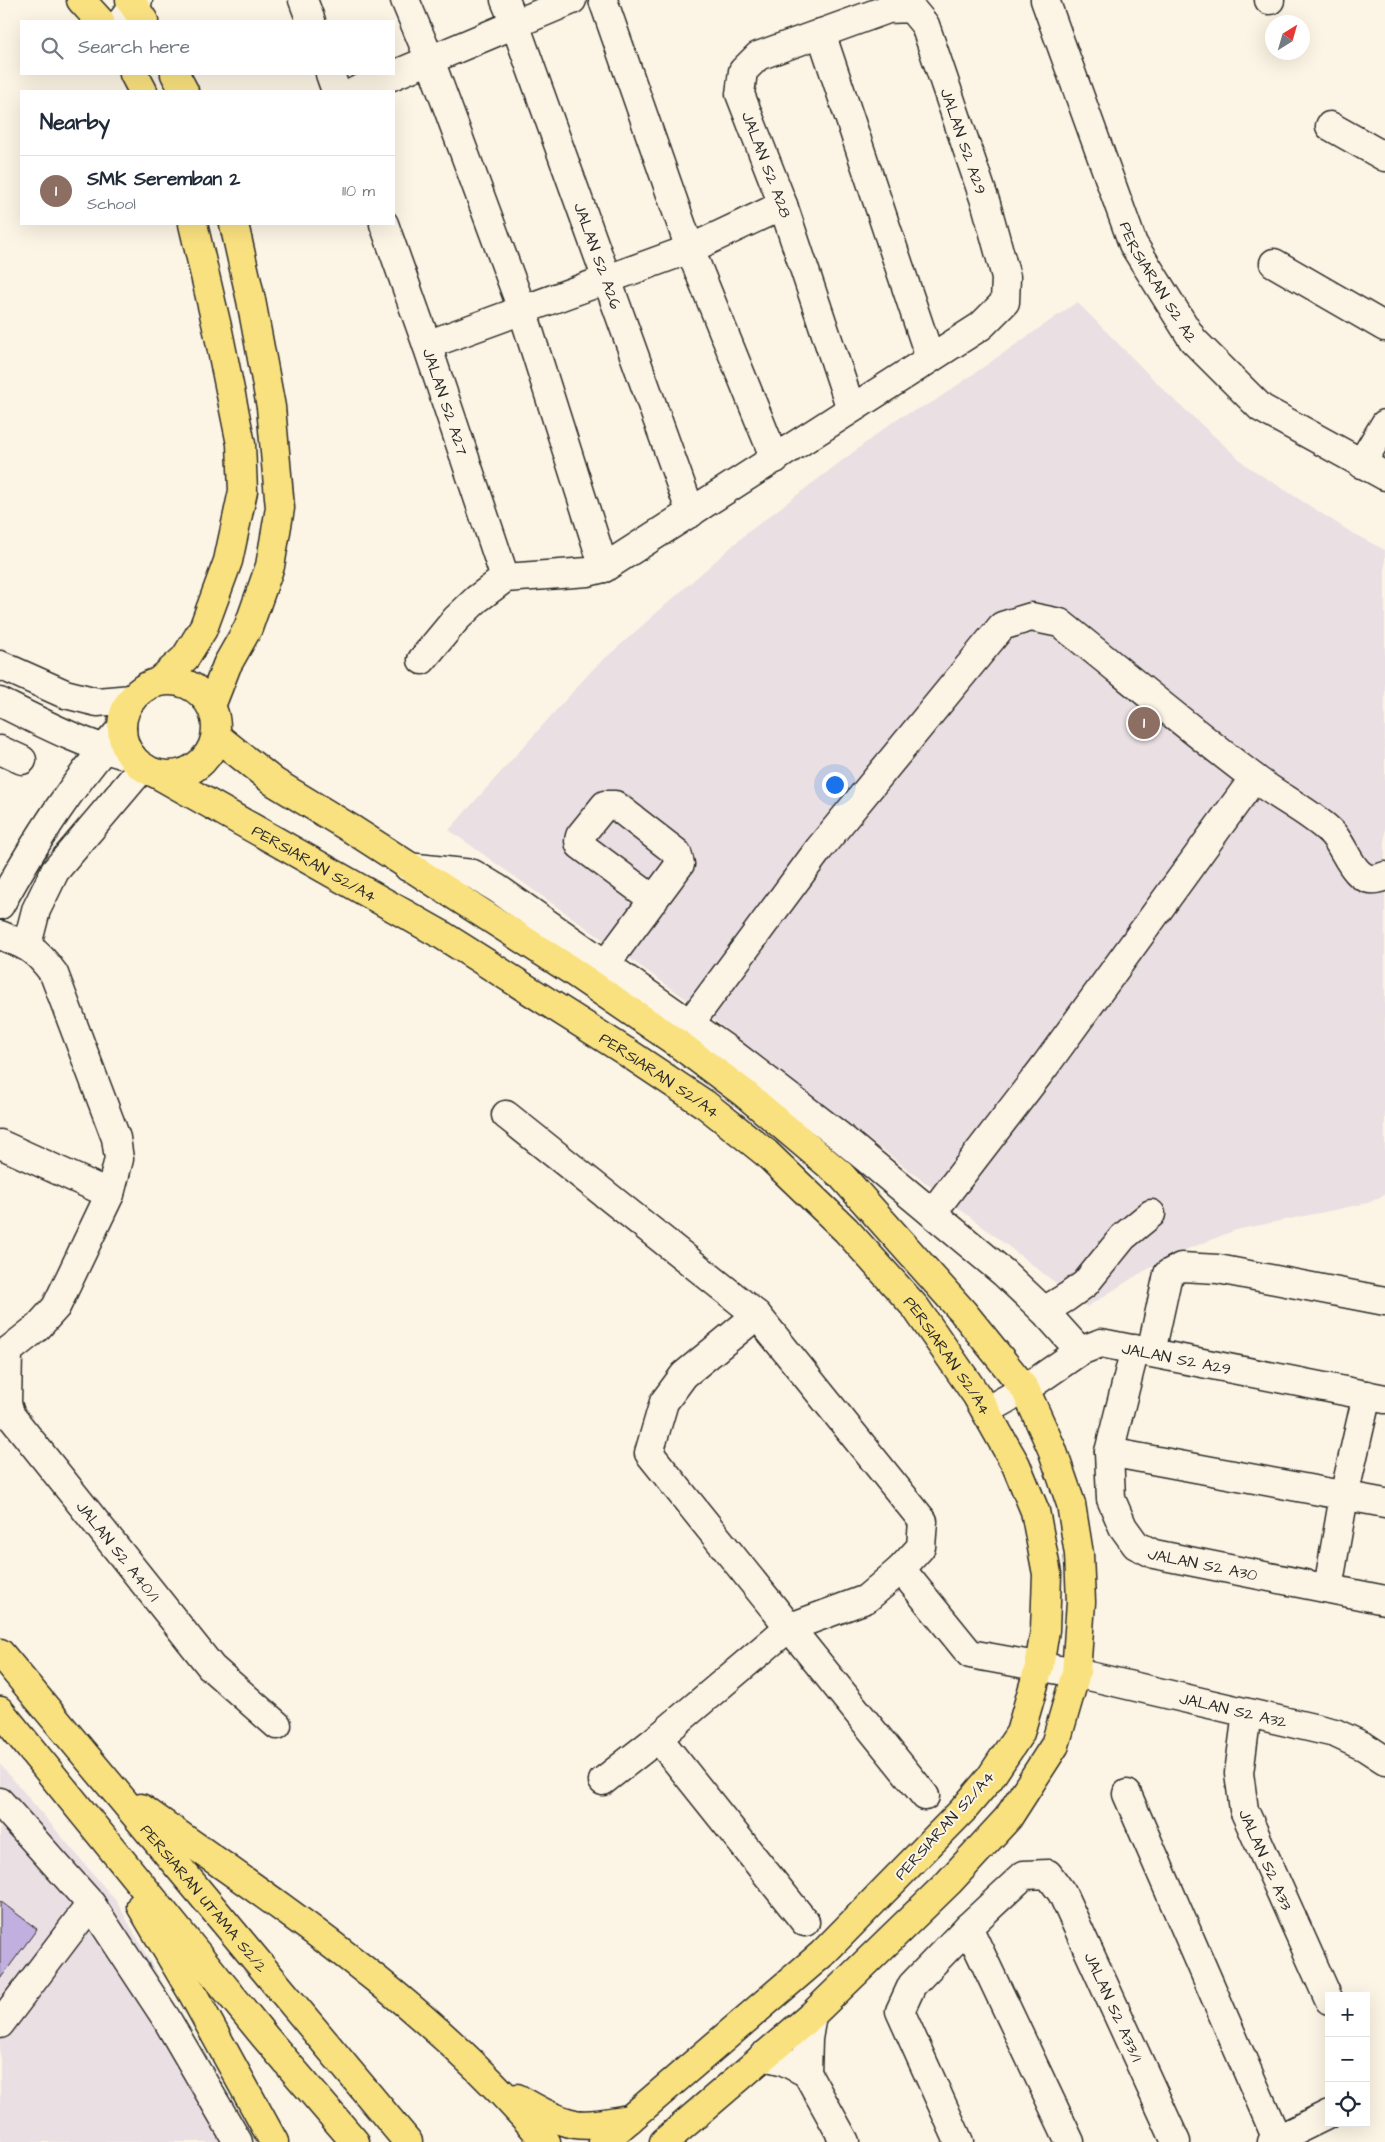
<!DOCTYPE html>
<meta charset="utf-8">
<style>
:root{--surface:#fff;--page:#f2f2f3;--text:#1f2937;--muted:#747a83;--line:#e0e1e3;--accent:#c8321e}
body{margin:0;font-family:"Architects Daughter",sans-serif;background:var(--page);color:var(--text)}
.controls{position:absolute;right:15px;bottom:15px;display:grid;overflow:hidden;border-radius:0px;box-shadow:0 5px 20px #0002}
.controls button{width:45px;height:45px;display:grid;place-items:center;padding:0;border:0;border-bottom:1px solid var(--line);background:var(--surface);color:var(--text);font:25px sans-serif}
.compass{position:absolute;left:1265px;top:15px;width:45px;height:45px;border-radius:50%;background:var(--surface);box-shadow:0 5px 20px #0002;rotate:37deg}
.you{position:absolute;left:834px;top:784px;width:18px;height:18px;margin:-12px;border:4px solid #fff;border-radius:50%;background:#1a73e8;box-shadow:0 0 0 8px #1a73e833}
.badge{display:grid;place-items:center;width:32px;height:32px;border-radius:50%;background:var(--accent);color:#fff;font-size:16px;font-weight:700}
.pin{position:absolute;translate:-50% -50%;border:2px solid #fff;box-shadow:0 1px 5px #0006}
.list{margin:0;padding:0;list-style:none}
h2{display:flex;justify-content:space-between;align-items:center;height:65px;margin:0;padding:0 20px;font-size:21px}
h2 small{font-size:16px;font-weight:400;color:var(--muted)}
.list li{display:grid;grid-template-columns:32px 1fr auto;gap:15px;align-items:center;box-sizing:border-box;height:70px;padding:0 20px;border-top:1px solid var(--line)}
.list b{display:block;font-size:19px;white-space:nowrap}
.list p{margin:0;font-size:16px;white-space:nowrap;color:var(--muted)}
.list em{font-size:16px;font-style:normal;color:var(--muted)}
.icon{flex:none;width:28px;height:28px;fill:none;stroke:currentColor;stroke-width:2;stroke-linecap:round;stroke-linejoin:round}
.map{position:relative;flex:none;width:1385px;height:2142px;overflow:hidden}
.search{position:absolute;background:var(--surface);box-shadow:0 5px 20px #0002;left:20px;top:20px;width:375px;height:55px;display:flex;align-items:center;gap:12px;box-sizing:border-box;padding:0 18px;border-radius:0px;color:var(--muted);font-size:19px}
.panel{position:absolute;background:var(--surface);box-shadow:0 5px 20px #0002;left:20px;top:90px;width:375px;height:135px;border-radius:0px}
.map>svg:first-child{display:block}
.built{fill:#eae0e3}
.building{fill:#c0afdf;stroke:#2b2b2b}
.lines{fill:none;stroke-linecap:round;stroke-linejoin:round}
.minor-casing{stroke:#2b2b2b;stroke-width:31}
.major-casing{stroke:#2b2b2b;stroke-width:31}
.minor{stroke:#fcf5e5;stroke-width:28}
.major{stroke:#fae180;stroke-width:28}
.labels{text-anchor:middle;stroke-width:4;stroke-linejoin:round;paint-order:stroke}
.street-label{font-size:16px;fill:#2b2b2b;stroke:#fcf5e5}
</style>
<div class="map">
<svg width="1385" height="2142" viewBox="0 0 1385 2142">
<rect width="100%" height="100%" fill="#fcf5e5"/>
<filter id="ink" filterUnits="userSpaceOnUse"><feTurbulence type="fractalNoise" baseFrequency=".02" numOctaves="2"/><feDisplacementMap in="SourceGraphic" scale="10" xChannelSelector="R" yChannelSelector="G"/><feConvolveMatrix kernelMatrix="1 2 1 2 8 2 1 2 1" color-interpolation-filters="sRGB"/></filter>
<g filter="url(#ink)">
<path class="built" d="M 1077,302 L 1169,395 L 1247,466 L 1354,534 L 1385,550 L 1385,1195 L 1368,1203 L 1236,1230 L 1180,1252 L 1139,1274 L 1087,1307 L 689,1001 L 449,830 L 593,669 L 747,533 L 898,418 L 933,402 Z
M 0,1764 L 117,1902 L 251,2142 L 0,2142 Z"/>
<path class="building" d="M 0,1901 L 37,1929 L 0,1979 Z"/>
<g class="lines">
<defs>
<g id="minor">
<path d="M 303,0 L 311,21"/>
<path d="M 405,0 L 430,60 L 522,309 L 604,568"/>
<path id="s1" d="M 505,0 L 515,24 L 691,513"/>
<path d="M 603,0 L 690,249 L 775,459"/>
<path id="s2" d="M 1045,0 L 1133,244 L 1193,340 L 1261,408 L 1385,476"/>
<path d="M 1269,0 L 1270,0"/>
<path d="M 122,21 L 138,0"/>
<path d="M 821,33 L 930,358"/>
<path d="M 330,74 L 336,91"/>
<path d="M 356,91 L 572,0"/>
<path d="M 1330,126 L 1385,157"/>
<path id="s3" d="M 384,224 L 427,345 L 505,578"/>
<path d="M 1274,263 L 1385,327"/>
<path d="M 427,345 L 690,249 L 783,205"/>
<path d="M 1361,464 L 1385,424"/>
<path id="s4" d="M 422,660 L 456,619 L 477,599 L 505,578 L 588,572 L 604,568 L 981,326 L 1005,302 L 1006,277 L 986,204 L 925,25 L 911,8 L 888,9 L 758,56 L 743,71 L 740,94 L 783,205 L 851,409"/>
<path d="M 0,665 L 65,694 L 97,702 L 132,699"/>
<path d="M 0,702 C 46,725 82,744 132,757"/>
<path d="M 0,750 L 22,760"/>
<path d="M 408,867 L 473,874 L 498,889 L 733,1054 L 837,1134 L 1004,1273 L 1044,1311 L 1080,1351"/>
<path d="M 0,905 C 36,840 72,783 122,728"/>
<path d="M 0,935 C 28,946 36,949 54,974 L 116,1138 L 119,1159 L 110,1194 L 56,1307 L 38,1327 L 8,1351"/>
<path d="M 27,945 L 36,910 L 55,871 L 143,767"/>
<path d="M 605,965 L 680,864 L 677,853 L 615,805 L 605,805 L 580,836 L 579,841 L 580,845 L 654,900"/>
<path d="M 676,1042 L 819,849 L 1002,626 L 1031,617 L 1060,623 C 1124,674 1187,727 1253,777 C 1277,796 1307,810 1330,831 C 1347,846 1353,891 1385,876"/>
<path id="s5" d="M 506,1115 L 757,1315 L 923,1521 L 921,1547 L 901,1569 L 970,1654 L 1076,1673 L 1335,1733 L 1365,1747 L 1385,1760"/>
<path d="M 0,1144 L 110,1194"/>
<path d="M 932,1213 L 1045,1066 L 1254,778"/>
<path d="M 1044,1311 L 1067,1297 L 1085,1284 L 1123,1237 L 1151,1214"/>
<path d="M 757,1315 L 684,1375 L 664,1402 L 649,1453 L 925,1796"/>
<path id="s6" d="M 1135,1349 L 1109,1452 L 1111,1499 L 1123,1527 L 1136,1545 L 1154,1554 L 1385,1600"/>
<path id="s7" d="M 8,1351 L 7,1404 L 11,1416 L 212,1668 L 277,1725"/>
<path d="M 1151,1352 L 1168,1274 L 1181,1267 L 1218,1269 L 1385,1301"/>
<path id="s8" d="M 986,1411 L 1025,1389 L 1080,1351 L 1101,1343 L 1385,1399"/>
<path d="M 1109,1452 L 1385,1503"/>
<path d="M 1328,1588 L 1344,1496 L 1367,1395"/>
<path id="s9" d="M 1247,1713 L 1239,1773 L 1244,1810 L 1329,2000"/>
<path d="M 658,1738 L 805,1922"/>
<path d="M 603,1781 L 658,1738 L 788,1628 L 866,1599 L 901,1569"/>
<path d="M 1127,1794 L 1277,2139"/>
<path d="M 0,1802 L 91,1904 L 166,2018 L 238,2142"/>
<path d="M 968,1927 L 1070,2142"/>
<path d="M 0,2024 L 91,1904"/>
<path d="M 763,2056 L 784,2061 L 807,2073 L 845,2142"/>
<path d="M 807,2073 L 808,2039 L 812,2015"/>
<path id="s10" d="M 959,2142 L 900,2011 L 912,1985 L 968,1927 L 1024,1875 L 1048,1874 L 1062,1893 L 1176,2142"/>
<path d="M 1272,2142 L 1329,2114"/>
</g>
<g id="major">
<path d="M 81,0 L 100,21"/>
<path d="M 130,0 L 144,21"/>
<path d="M 134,74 L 143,91"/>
<path d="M 175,74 L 184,91"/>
<circle cx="169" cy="728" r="47"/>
<path d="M 158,682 L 185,658 L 203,629 L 228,561 L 243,491 L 241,444 L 218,331 L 193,224"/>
<path d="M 211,706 L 227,665 L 248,628 L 270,566 L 280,508 L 271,407 L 251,300 L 234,224"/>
<path d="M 216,736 L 274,782 L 353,830 L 569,969 L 676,1042 L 744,1093 L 841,1175 L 963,1312 L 1025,1389 L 1052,1449 L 1071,1504 L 1079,1554 L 1081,1602 L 1076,1673 L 1055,1745 L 1008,1818 L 949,1882 L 812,2015 L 664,2142"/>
<path id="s11" d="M 157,774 L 442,935 L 625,1051 L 706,1105 L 766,1153 L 846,1230 L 916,1308 L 977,1396 L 1016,1465 L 1035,1511 L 1047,1574 L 1045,1630 L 1039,1667 L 1020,1733 L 990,1778 L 963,1810 L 822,1954 L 603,2142"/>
<path id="s12" d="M 0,1653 L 408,2142"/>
<path d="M 0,1711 L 265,2037 L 355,2142"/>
<path d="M 141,1808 C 284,1909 433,2007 546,2142"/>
<path d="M 141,1906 L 194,1996 L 274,2142"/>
<path d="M 517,2098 C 535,2108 554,2120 575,2124 C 593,2127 613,2121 630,2119"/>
</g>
</defs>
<use href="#minor" class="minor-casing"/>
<use href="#major" class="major-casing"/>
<use href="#minor" class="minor"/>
<use href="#major" class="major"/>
</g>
</g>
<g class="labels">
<g class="street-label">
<text transform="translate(964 141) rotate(71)" y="6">JALAN S2 A29</text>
<text dy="6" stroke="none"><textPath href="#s4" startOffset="1292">JALAN S2 A28</textPath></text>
<text dy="6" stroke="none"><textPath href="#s1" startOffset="272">JALAN S2 A26</textPath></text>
<text dy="6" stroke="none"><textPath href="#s2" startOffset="305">PERSIARAN S2 A2</textPath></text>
<text dy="6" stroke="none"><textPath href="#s3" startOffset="188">JALAN S2 A27</textPath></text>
<text dy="6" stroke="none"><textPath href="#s11" startOffset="181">PERSIARAN S2/A4</textPath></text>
<text dy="6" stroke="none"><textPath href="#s11" startOffset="586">PERSIARAN S2/A4</textPath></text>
<text dy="6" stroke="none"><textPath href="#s11" startOffset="991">PERSIARAN S2/A4</textPath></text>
<text dy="6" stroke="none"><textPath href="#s8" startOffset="211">JALAN S2 A29</textPath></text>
<text dy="6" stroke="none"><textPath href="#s7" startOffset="238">JALAN S2 A40/1</textPath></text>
<text dy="6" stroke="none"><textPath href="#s6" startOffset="276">JALAN S2 A30</textPath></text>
<text dy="6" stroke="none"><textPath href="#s5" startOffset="1020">JALAN S2 A32</textPath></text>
<text transform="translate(944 1825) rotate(-48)" y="6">PERSIARAN S2/A4</text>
<text dy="6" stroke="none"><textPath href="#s9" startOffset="152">JALAN S2 A33</textPath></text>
<text dy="6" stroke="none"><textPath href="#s12" startOffset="319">PERSIARAN UTAMA S2/2</textPath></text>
<text dy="6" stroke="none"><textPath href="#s10" startOffset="502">JALAN S2 A33/1</textPath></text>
</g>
</g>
</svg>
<div class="controls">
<button>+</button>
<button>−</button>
<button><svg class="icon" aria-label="locate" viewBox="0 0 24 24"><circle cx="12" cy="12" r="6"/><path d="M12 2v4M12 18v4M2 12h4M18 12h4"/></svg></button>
</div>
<svg class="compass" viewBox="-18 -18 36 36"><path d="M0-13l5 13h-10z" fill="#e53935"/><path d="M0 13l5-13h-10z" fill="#747a83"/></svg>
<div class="you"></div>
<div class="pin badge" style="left:1144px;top:723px;background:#8d6e63">1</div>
<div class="search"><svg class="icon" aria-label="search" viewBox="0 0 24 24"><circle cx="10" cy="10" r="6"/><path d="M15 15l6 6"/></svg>Search here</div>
<section class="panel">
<h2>Nearby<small></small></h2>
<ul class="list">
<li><span class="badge" style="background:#8d6e63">1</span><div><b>SMK Seremban 2</b><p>School</p></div><em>110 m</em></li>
</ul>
</section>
</div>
